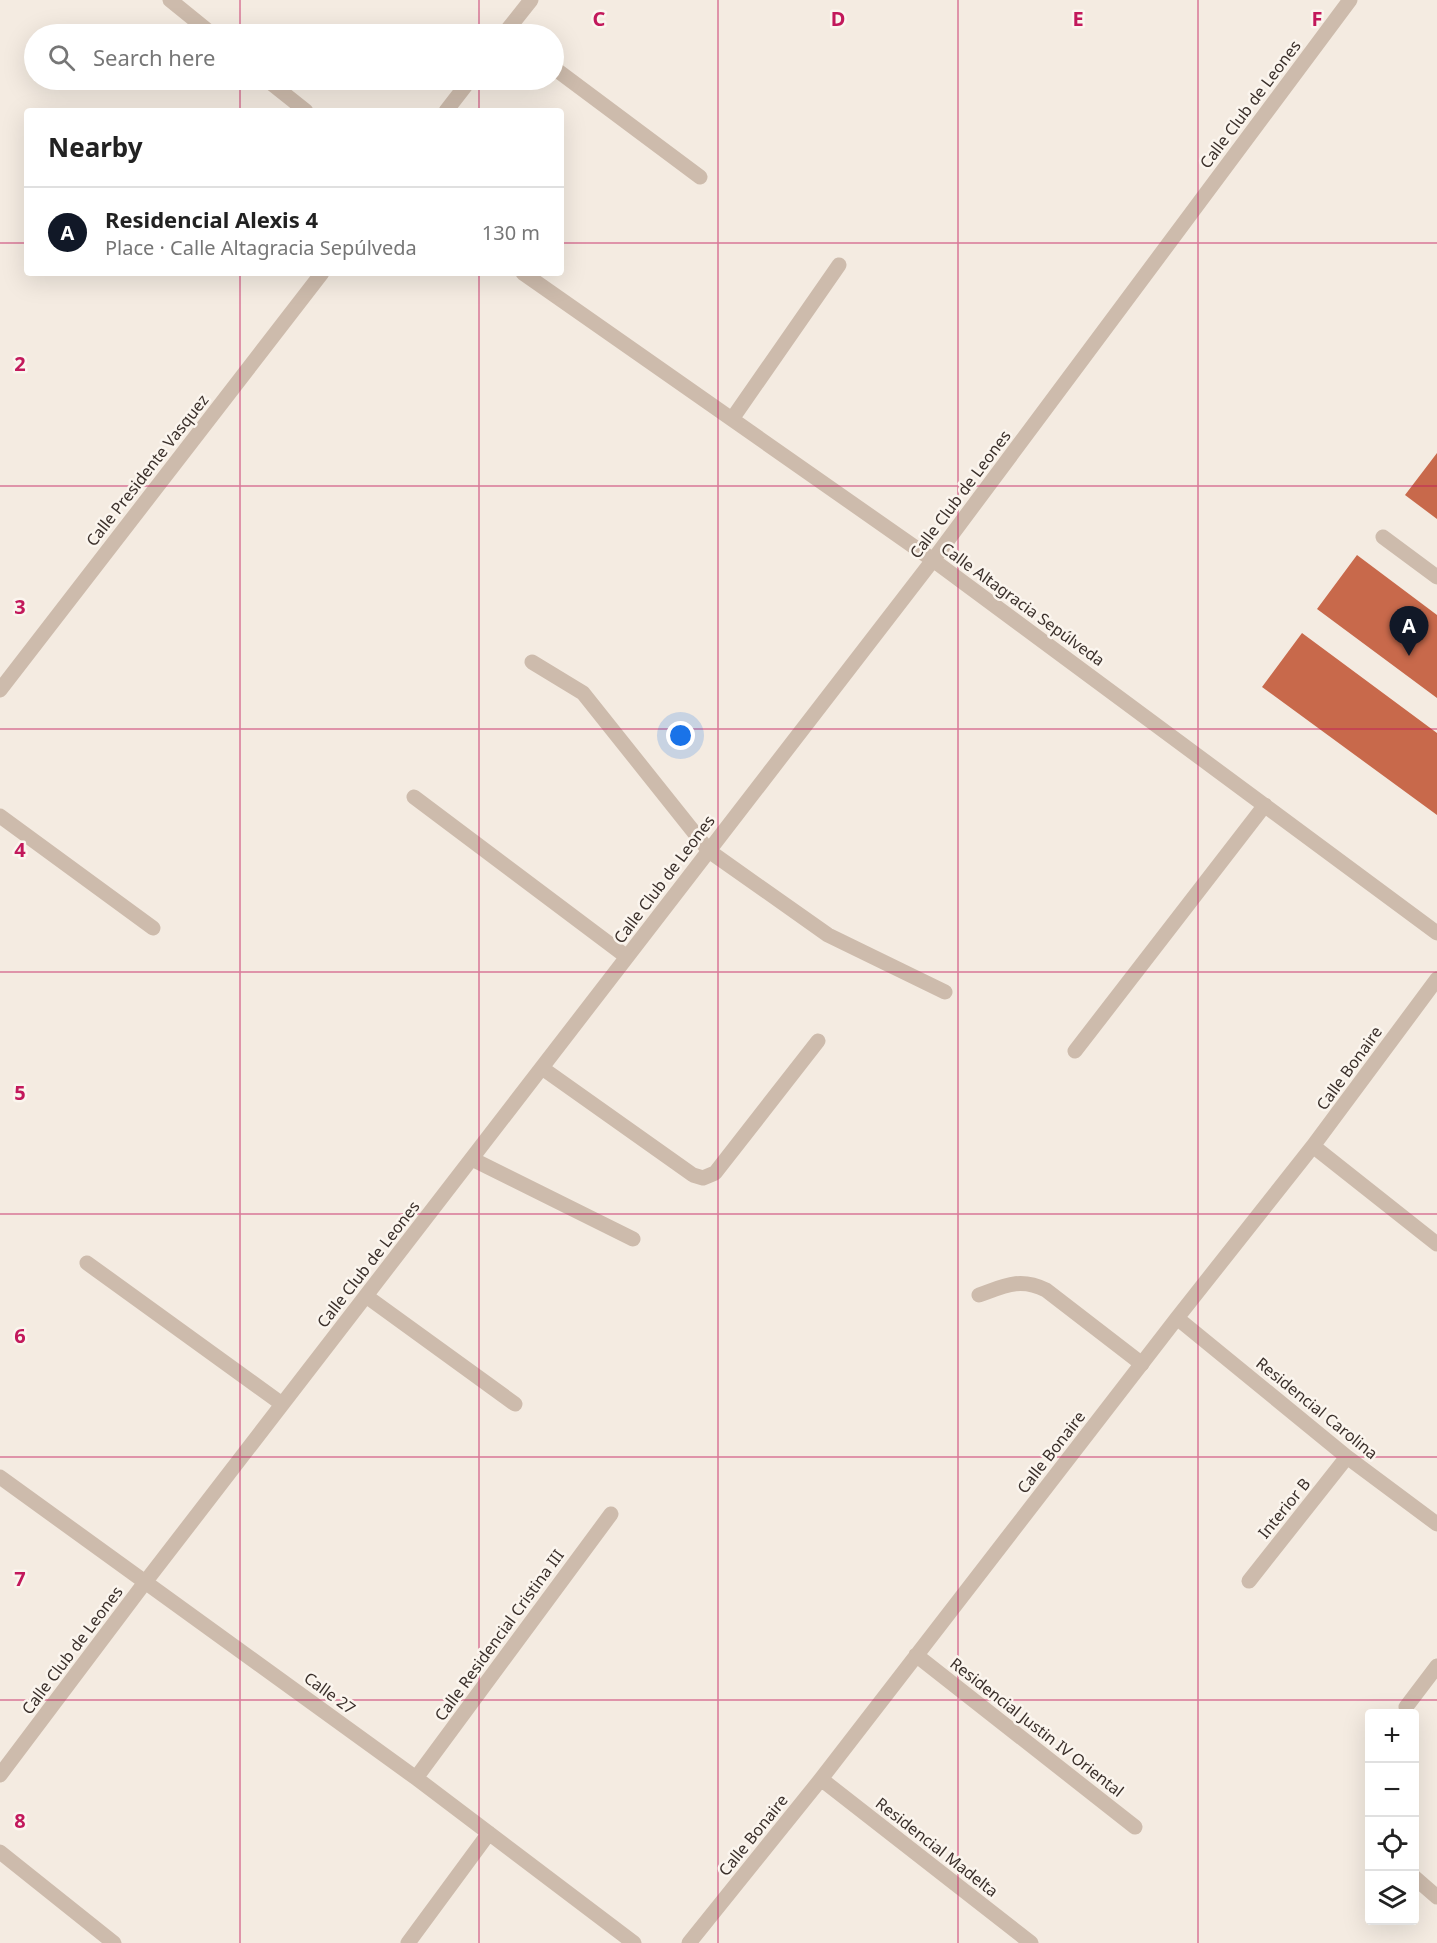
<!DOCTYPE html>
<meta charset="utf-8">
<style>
:root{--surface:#fff;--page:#f2f2f2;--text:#222;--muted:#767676;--line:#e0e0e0;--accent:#111827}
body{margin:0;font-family:"Noto Sans",sans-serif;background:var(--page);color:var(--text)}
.controls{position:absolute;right:18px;bottom:18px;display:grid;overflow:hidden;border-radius:6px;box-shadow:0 6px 24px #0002}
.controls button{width:54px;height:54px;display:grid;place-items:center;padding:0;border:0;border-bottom:2px solid var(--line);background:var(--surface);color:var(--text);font:30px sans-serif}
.you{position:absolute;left:681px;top:736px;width:21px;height:21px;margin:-15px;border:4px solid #fff;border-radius:50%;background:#1a73e8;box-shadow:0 0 0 9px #1a73e833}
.badge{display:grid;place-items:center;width:39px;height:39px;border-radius:50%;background:var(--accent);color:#fff;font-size:20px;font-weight:700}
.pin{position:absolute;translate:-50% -50px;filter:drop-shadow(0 2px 3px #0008)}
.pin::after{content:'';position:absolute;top:32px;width:21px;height:18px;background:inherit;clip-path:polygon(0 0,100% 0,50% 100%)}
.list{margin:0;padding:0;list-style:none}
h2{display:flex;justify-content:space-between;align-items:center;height:78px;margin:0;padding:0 24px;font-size:26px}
h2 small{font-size:20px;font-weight:400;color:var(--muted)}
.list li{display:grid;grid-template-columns:39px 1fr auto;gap:18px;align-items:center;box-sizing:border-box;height:90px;padding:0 24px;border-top:2px solid var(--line)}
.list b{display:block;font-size:22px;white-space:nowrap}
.list p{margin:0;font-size:20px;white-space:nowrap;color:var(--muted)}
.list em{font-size:20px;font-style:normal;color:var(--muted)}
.icon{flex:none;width:33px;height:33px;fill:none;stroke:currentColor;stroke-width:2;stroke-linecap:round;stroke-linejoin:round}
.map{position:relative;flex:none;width:1437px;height:1943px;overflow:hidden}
.search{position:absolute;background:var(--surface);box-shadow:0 6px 24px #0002;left:24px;top:24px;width:540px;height:66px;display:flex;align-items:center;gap:15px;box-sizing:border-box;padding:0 21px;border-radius:33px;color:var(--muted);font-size:22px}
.panel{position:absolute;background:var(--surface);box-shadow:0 6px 24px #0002;left:24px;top:108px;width:540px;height:168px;border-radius:6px}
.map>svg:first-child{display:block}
.building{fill:#c8694b}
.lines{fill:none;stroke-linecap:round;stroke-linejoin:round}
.service{stroke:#cdbbac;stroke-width:15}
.minor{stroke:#cdbbac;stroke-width:15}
.grid{fill:none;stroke:#c2185b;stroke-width:1.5;stroke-opacity:0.55}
.labels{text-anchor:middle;stroke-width:5;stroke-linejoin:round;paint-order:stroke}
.street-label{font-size:16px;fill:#3b302b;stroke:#fbf5ee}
.grid-label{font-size:20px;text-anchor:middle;font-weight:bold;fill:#c2185b;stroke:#fbf5ee;stroke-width:5;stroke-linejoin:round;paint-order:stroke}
</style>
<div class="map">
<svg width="1437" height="1943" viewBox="0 0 1437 1943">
<rect width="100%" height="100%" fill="#f4ebe1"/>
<path class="building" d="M 1437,453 L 1437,519 L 1405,495 Z
M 1357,555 L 1437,615 L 1437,698 L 1317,609 Z
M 1302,633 L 1437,733 L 1437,815 L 1262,687 Z"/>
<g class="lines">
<path class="service" d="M 1383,537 L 1437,577
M 532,662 L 583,693 L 709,851
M 472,1159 L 633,1239
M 979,1295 C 1004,1286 1020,1277 1046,1290 L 1142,1364"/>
<path class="minor" d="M 170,0 L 212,34
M 504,34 L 531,0
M 554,68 L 700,177
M 267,80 L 306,111
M 446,111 L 470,80
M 523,273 L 933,560 L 1437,933
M 732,419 L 839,265
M 0,690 L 322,273
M 414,797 L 627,957
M 0,816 L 153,928
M 709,851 L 828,935 L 945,992
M 1075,1051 L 1265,805
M 542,1068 L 693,1175 L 703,1178 L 715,1173 L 818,1041
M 1313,1146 L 1437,1244
M 87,1263 L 282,1404
M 366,1296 L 515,1404
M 1177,1318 L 1347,1457 L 1437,1524
M 0,1477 L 416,1778 L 634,1943
M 1249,1581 L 1347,1457
M 916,1655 L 1135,1827
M 1406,1707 L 1437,1666
M 0,1775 L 146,1581 L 933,560 L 1350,0
M 416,1778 L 611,1514
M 821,1779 L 1031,1943
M 0,1852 L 114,1943
M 1414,1877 L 1437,1897
M 408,1943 L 489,1833
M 689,1943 L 821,1779 L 1177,1318 L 1313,1146 L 1437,979"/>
</g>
<path class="grid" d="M 240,0 L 240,34M 479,0 L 479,34M 718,0 L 718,1943M 958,0 L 958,1943M 1198,0 L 1198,1943M 240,80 L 240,111M 479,80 L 479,111M 0,243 L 27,243M 561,243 L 1437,243M 240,273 L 240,1943M 479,273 L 479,1943M 0,486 L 1437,486M 0,729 L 1437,729M 0,972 L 1437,972M 0,1214 L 1437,1214M 0,1457 L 1437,1457M 0,1700 L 1437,1700"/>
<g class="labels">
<g class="street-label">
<text transform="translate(1250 104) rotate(-53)" y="6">Calle Club de Leones</text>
<text transform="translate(147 470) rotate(-52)" y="6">Calle Presidente Vasquez</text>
<text transform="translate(960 494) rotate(-53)" y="6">Calle Club de Leones</text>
<text transform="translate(1023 604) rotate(36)" y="6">Calle Altagracia Sepúlveda</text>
<text transform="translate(664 879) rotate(-53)" y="6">Calle Club de Leones</text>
<text transform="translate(1349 1068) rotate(-54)" y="6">Calle Bonaire</text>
<text transform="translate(368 1264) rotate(-52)" y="6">Calle Club de Leones</text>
<text transform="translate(1317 1408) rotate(39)" y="6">Residencial Carolina</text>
<text transform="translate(1051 1452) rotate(-52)" y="6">Calle Bonaire</text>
<text transform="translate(1284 1508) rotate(-51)" y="6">Interior B</text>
<text transform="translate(499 1635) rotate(-54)" y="6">Calle Residencial Cristina III</text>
<text transform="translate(72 1650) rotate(-53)" y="6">Calle Club de Leones</text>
<text transform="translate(330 1693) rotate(36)" y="6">Calle 27</text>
<text transform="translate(1037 1727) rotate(38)" y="6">Residencial Justin IV Oriental</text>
<text transform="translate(753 1835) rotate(-51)" y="6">Calle Bonaire</text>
<text transform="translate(937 1847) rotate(38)" y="6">Residencial Madelta</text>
</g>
</g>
<g class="grid-label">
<text x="599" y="26">C</text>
<text x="838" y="26">D</text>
<text x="1078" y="26">E</text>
<text x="1317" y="26">F</text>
<text x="20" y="371">2</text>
<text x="20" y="614">3</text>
<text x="20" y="857">4</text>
<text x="20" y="1100">5</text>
<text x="20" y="1343">6</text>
<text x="20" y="1586">7</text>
<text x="20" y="1828">8</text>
</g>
</svg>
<div class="controls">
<button>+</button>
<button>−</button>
<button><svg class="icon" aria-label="locate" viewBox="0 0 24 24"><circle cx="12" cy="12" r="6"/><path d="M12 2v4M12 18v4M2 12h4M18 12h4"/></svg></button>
<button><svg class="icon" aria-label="layers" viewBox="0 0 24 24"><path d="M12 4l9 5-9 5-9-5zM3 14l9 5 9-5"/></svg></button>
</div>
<div class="you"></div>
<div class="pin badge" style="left:1409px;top:656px">A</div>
<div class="search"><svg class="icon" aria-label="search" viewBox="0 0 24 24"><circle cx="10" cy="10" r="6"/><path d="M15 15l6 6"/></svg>Search here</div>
<section class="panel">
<h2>Nearby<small></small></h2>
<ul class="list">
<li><span class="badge">A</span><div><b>Residencial Alexis 4</b><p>Place · Calle Altagracia Sepúlveda</p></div><em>130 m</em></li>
</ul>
</section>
</div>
